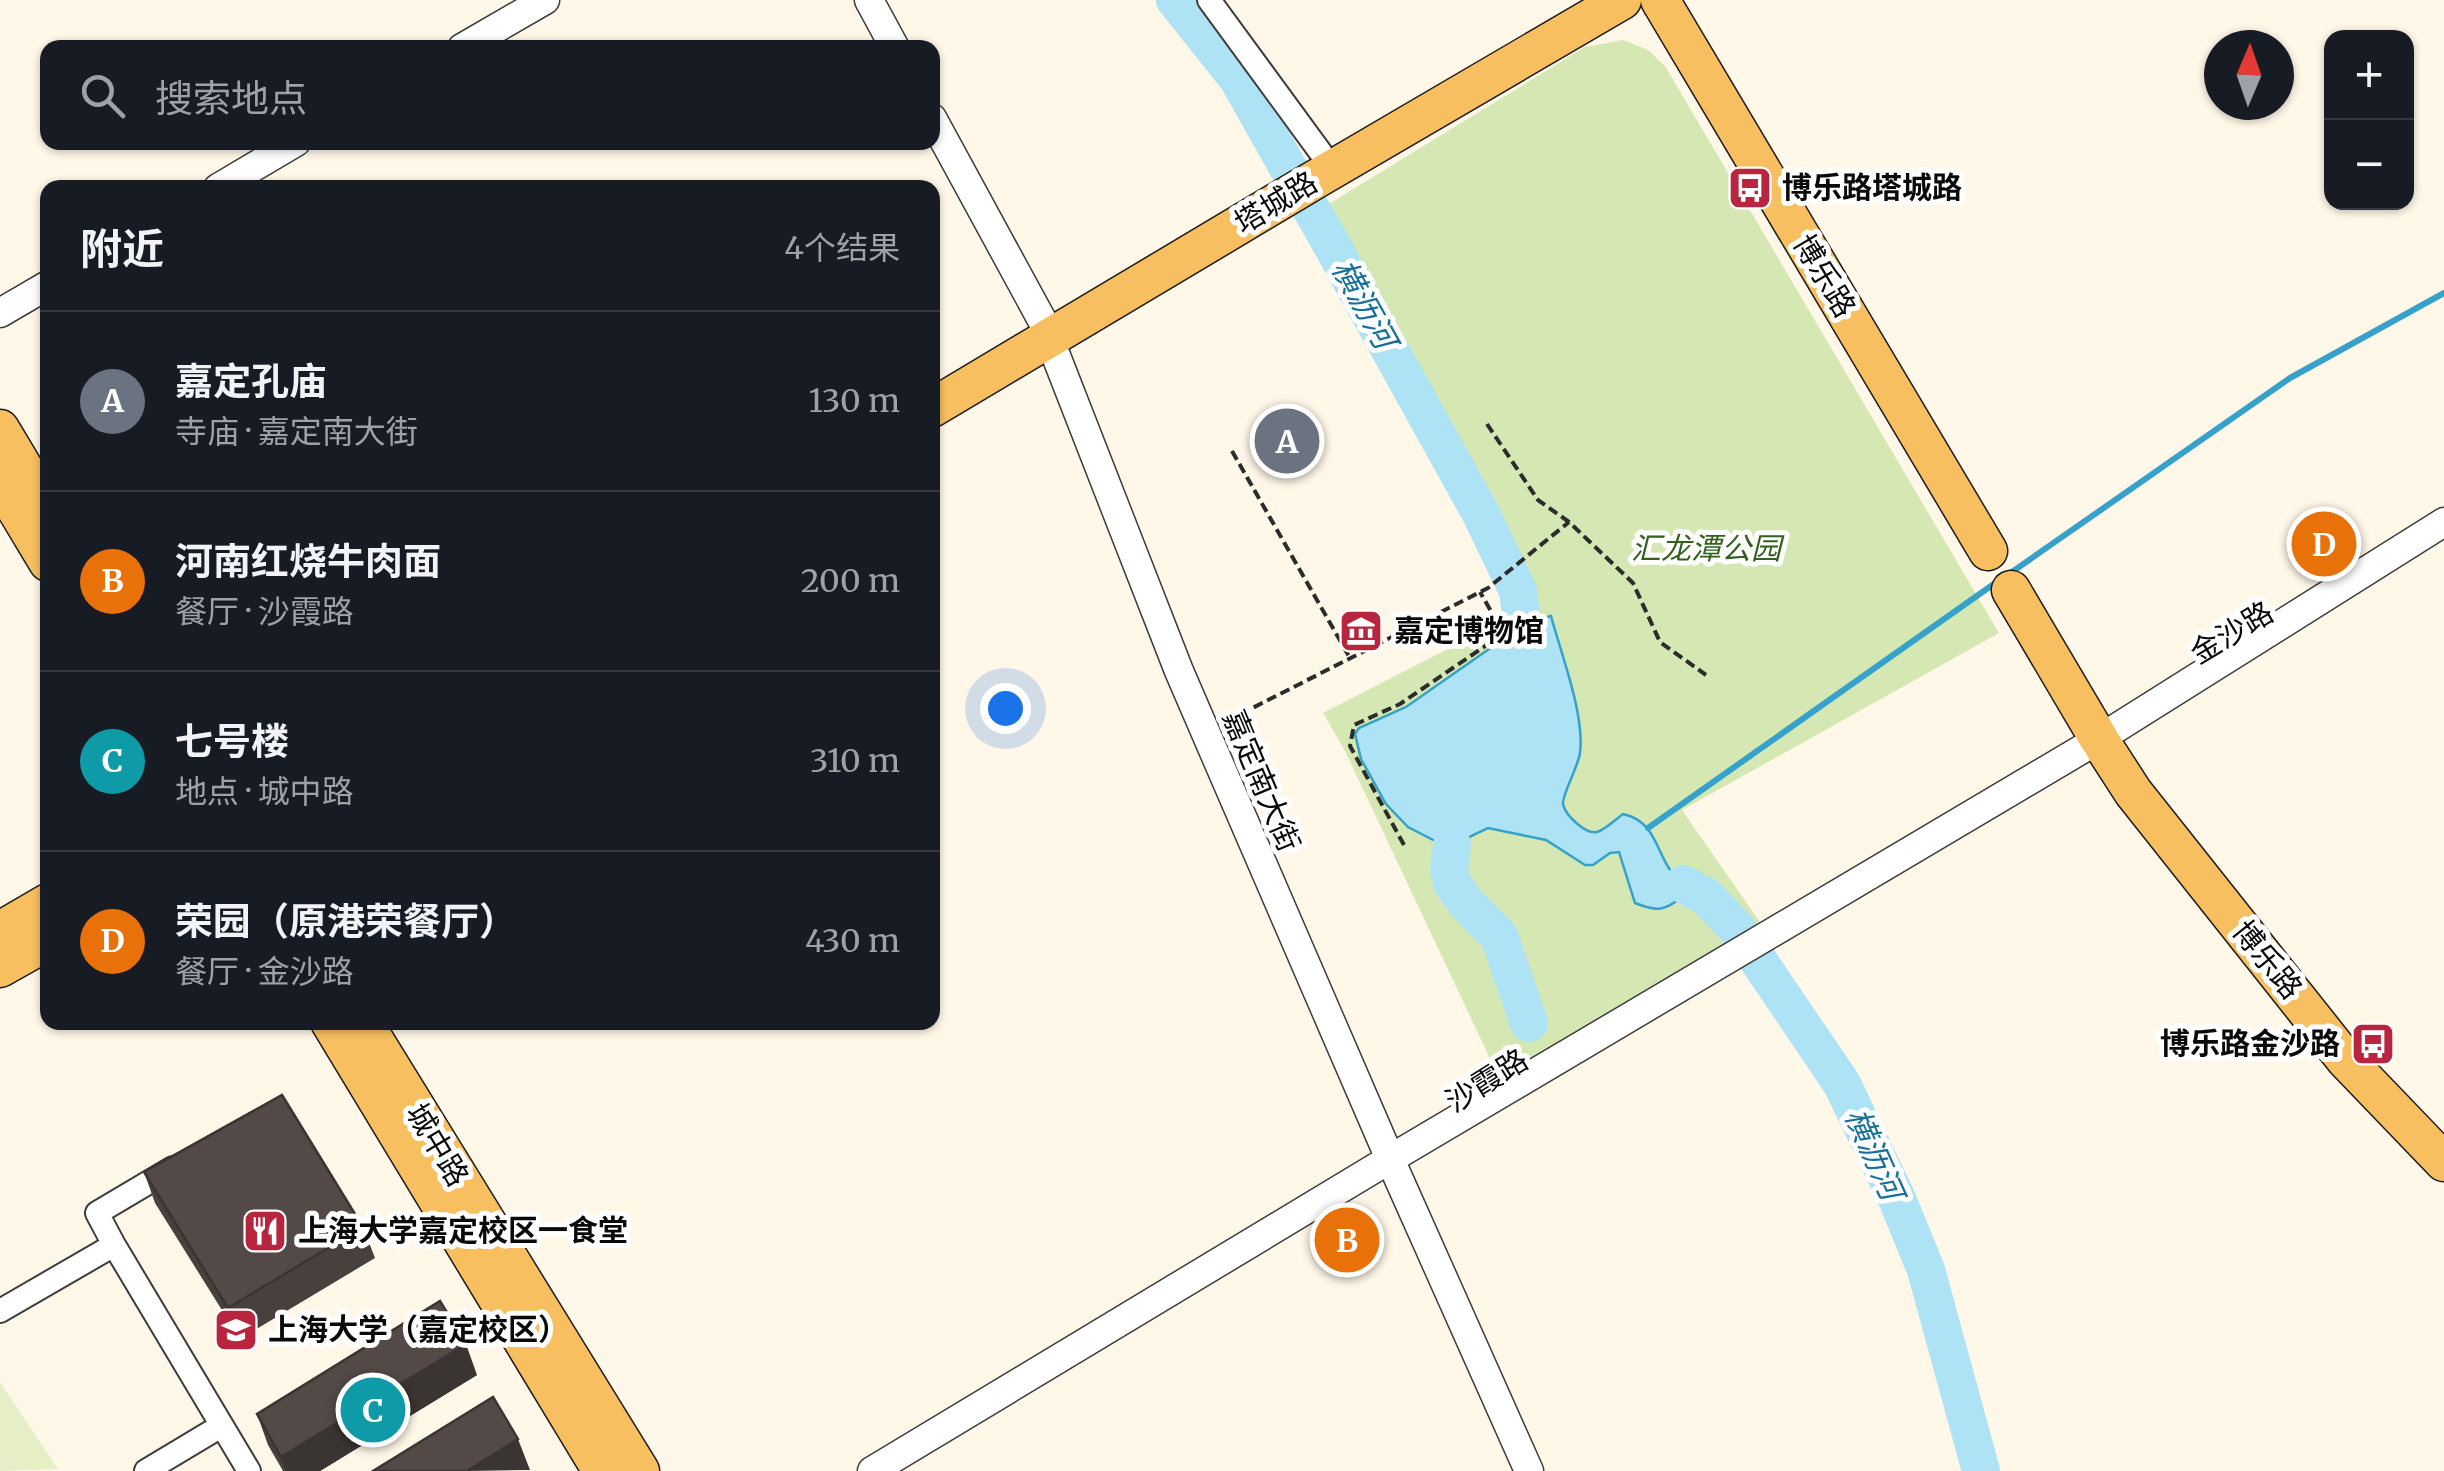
<!DOCTYPE html>
<html lang="zh">
<meta charset="utf-8">
<style>
:root{--surface:#171b24;--page:#242831;--text:#f1f3f6;--muted:#9ea1a6;--line:#363941;--accent:#1a73e8}
body{margin:0;font-family:Merriweather,"Noto Sans SC",serif;background:var(--page);color:var(--text)}
.controls{position:absolute;right:30px;top:30px;display:grid;overflow:hidden;border-radius:20px;box-shadow:0 2px 8px #0004}
.controls button{width:90px;height:90px;display:grid;place-items:center;padding:0;border:0;border-bottom:2px solid var(--line);background:var(--surface);color:var(--text);font:50px sans-serif}
.compass{position:absolute;left:2204px;top:30px;width:90px;height:90px;border-radius:50%;background:var(--surface);box-shadow:0 2px 8px #0004;rotate:2deg}
.you{position:absolute;left:1005px;top:708px;width:35px;height:35px;margin:-25px;border:8px solid #fff;border-radius:50%;background:#1a73e8;box-shadow:0 0 0 15px #1a73e833}
.badge{display:grid;place-items:center;width:65px;height:65px;border-radius:50%;background:var(--accent);color:#fff;font-size:32px;font-weight:700}
.pin{position:absolute;translate:-50% -50%;border:5px solid #fff;box-shadow:0 2px 10px #0006}
.list{margin:0;padding:0;list-style:none}
h2{display:flex;justify-content:space-between;align-items:center;height:130px;margin:0;padding:0 40px;font-size:42px}
h2 small{font-size:32px;font-weight:400;color:var(--muted)}
.list li{display:grid;grid-template-columns:65px 1fr auto;gap:30px;align-items:center;box-sizing:border-box;height:180px;padding:0 40px;border-top:2px solid var(--line)}
.list b{display:block;font-size:38px;white-space:nowrap}
.list p{margin:0;font-size:32px;white-space:nowrap;color:var(--muted)}
.list em{font-size:32px;font-style:normal;color:var(--muted)}
.icon{flex:none;width:55px;height:55px;fill:none;stroke:currentColor;stroke-width:2;stroke-linecap:round;stroke-linejoin:round}
.map{position:relative;flex:none;width:2444px;height:1471px;overflow:hidden}
.search{position:absolute;background:var(--surface);box-shadow:0 2px 8px #0004;left:40px;top:40px;width:900px;height:110px;display:flex;align-items:center;gap:25px;box-sizing:border-box;padding:0 35px;border-radius:20px;color:var(--muted);font-size:38px}
.panel{position:absolute;background:var(--surface);box-shadow:0 2px 8px #0004;left:40px;top:180px;width:900px;height:850px;border-radius:20px}
.map>svg:first-child{display:block}
.green{fill:#d5e7b3}
.pitch{fill:#e6efc5}
.water{fill:#aee3f5;stroke:#36a2cb;stroke-width:2.5}
.lines{fill:none;stroke-linecap:round;stroke-linejoin:round}
.stream{stroke:#36a2cb;stroke-width:6}
.river{stroke:#aee3f5;stroke-width:38}
.minor-casing{stroke:#3d3d3d;stroke-width:26}
.tertiary-casing{stroke:#3d3d3d;stroke-width:31}
.primary-casing{stroke:#1b1b1b;stroke-width:41}
.path{stroke:#2c2c2c;stroke-width:4;stroke-dasharray:10 5;stroke-linecap:butt}
.minor{stroke:#fff;stroke-width:22}
.tertiary{stroke:#fff;stroke-width:28}
.primary{stroke:#f7bf60;stroke-width:38}
.wall{fill:#47403d}
.shaded-wall{fill:#3a3432}
.building{fill:#534a47;stroke:#3a3432;stroke-width:2.5}
.labels{text-anchor:middle;stroke-width:10;stroke-linejoin:round;paint-order:stroke}
.poi-label{font-size:30px;font-weight:bold;fill:#0a0a0a;stroke:#fff;text-anchor:start}
.street-label{font-size:30px;fill:#0a0a0a;stroke:#fff}
.park-label{font-size:30px;font-style:italic;fill:#33601d;stroke:#fff}
.water-label{font-size:32px;font-style:italic;fill:#177199;stroke:#fff}
</style>
<div class="map">
<svg width="2444" height="1471" viewBox="0 0 2444 1471">
<rect width="100%" height="100%" fill="#fff7e8"/>
<path class="green" d="M 1623,40 L 1648,50 L 1665,66 L 1999,633 L 1682,810 L 1762,925 L 1502,1084 L 1344,749 L 1323,713 L 1508,618 L 1481,546 L 1301,221 L 1585,47 Z"/>
<path class="pitch" d="M 0,1382 L 58,1469 L 0,1471 Z"/>
<path class="water" d="M 1551,616 C 1561,654 1585,715 1580,753 C 1578,767 1562,795 1563,804 C 1565,815 1586,835 1597,832 C 1605,830 1616,819 1623,814 C 1661,822 1655,863 1683,884 L 1683,896 C 1665,911 1657,912 1635,903 L 1619,852 L 1610,853 L 1593,865 L 1585,865 L 1546,840 L 1488,828 L 1471,836 L 1459,845 L 1445,846 L 1408,827 L 1386,804 L 1361,759 L 1355,734 L 1359,728 L 1406,707 L 1499,642 L 1499,632 L 1509,626 Z"/>
<g class="lines">
<path class="stream" d="M 2009,574 L 2290,378 L 2444,293
M 1648,828 L 1998,581"/>
<path class="river" d="M 1175,0 L 1238,79 L 1335,251 L 1481,514 L 1518,591 L 1522,624
M 1452,845 L 1449,870 L 1452,883 L 1466,903 L 1499,936 L 1529,1023
M 1683,884 L 1707,897 L 1737,929 L 1842,1084 L 1897,1199 L 1926,1270 L 1981,1471"/>
<defs>
<path id="minor" d="M 1209,0 L 1321,153
M 114,1245 L 249,1471
M 0,1311 L 114,1245 L 97,1213 L 173,1168
M 146,1471 L 221,1426"/>
<path id="tertiary" d="M 869,0 L 895,48
M 462,48 L 545,0
M 932,118 L 1042,320 L 1179,671 L 1397,1175 L 1529,1471
M 218,188 L 296,142
M 0,313 L 48,285
M 872,1471 L 1390,1159 L 2099,739 L 2444,522"/>
<path id="primary" d="M 1660,0 L 1988,551
M 932,408 L 1321,176 L 1622,0
M 0,429 L 48,509
M 0,482 L 48,562
M 2011,590 L 2099,739
M 2104,747 L 2133,792 L 2345,1059 L 2444,1162
M 0,931 L 48,903
M 0,968 L 48,941
M 330,1022 L 602,1471
M 363,1022 L 640,1471"/>
</defs>
<use href="#minor" class="minor-casing"/>
<use href="#tertiary" class="tertiary-casing"/>
<use href="#primary" class="primary-casing"/>
<path class="path" d="M 1487,424 L 1538,500 L 1569,522 L 1633,583 L 1660,642 L 1706,675
M 1232,451 L 1350,658
M 1227,721 L 1488,588 L 1569,522
M 1404,845 L 1350,746 L 1354,725 L 1400,704 L 1494,640 L 1496,620 L 1480,592"/>
<use href="#minor" class="minor"/>
<use href="#tertiary" class="tertiary"/>
<use href="#primary" class="primary"/>
</g>
<path class="wall" d="M 144,1172 L 363,1227 L 375,1258 L 240,1339 L 155,1203 Z
M 477,1375 L 320,1471 L 283,1471 L 268,1445 L 257,1414 Z"/>
<path class="shaded-wall" d="M 466,1344 L 477,1375 L 320,1471 L 286,1471 L 281,1457 Z
M 518,1439 L 530,1470 L 467,1471 Z"/>
<path class="building" d="M 282,1095 L 363,1227 L 228,1308 L 144,1172 Z
M 440,1301 L 466,1344 L 281,1457 L 257,1414 Z
M 493,1397 L 518,1439 L 467,1471 L 373,1471 Z"/>
<defs>
<symbol id="bus-square" viewBox="-11 -11 22 22"><rect x="-9" y="-9" width="18" height="18" rx="4" fill="#b8253f" stroke="#fff"/><path d="M-5-6H5V4H4V6H2V4H-2V6H-4V4H-5ZM-3.5-4V0h7V-4ZM-3.5 1.2v1.5H-2V1.2ZM2 1.2v1.5H3.5V1.2Z" fill="#fff"/></symbol>
<symbol id="museum-square" viewBox="-11 -11 22 22"><rect x="-9" y="-9" width="18" height="18" rx="4" fill="#b8253f" stroke="#fff"/><path d="M0-6L6-3V-2H-6V-3ZM-5-1h2V3h-2ZM-1-1h2V3h-2ZM3-1h2V3H3ZM-6 4H6V6H-6Z" fill="#fff"/></symbol>
<symbol id="restaurant-square" viewBox="-11 -11 22 22"><rect x="-9" y="-9" width="18" height="18" rx="4" fill="#b8253f" stroke="#fff"/><path d="M-5-6h1v4h1v-4h1v4h1v-4h1v5L-1.5 .5V6h-2V.5L-5-1ZM5-6V6H3V1.5H1.5Q1.5-4 5-6Z" fill="#fff"/></symbol>
<symbol id="university-square" viewBox="-11 -11 22 22"><rect x="-9" y="-9" width="18" height="18" rx="4" fill="#b8253f" stroke="#fff"/><path d="M0-5L7-2L0 1L-7-2ZM-4 1L0 2.5L4 1V4Q0 6-4 4Z" fill="#fff"/></symbol>
</defs>
<g fill-rule="evenodd">
<use href="#bus-square" x="1725" y="163" width="50" height="50"/>
<use href="#museum-square" x="1336" y="606" width="50" height="50"/>
<use href="#bus-square" x="2348" y="1019" width="50" height="50"/>
<use href="#restaurant-square" x="240" y="1206" width="50" height="50"/>
<use href="#university-square" x="211" y="1305" width="50" height="50"/>
</g>
<g class="labels">
<g class="poi-label">
<text x="1782" y="198">博乐路塔城路</text>
<text x="1394" y="641">嘉定博物馆</text>
<text x="2340" y="1054" text-anchor="end">博乐路金沙路</text>
<text x="298" y="1241">上海大学嘉定校区一食堂</text>
<text x="268" y="1340">上海大学（嘉定校区）</text>
</g>
<g class="street-label">
<text transform="translate(1276 203) rotate(-31)" y="10">塔城路</text>
<text transform="translate(1824 276) rotate(59)" y="10">博乐路</text>
<text transform="translate(2232 633) rotate(-31)" y="10">金沙路</text>
<text transform="translate(1261 781) rotate(67)" y="10">嘉定南大街</text>
<text transform="translate(2267 960) rotate(51)" y="10">博乐路</text>
<text transform="translate(1487 1081) rotate(-32)" y="10">沙霞路</text>
<text transform="translate(437 1145) rotate(59)" y="10">城中路</text>
</g>
<g class="park-label">
<text x="1706" y="559">汇龙潭公园</text>
</g>
<g class="water-label">
<text transform="translate(1364 304) rotate(61)" y="11">横沥河</text>
<text transform="translate(1874 1154) rotate(66)" y="11">横沥河</text>
</g>
</g>
</svg>
<div class="controls">
<button>+</button>
<button>−</button>
</div>
<svg class="compass" viewBox="-18 -18 36 36"><path d="M0-13l5 13h-10z" fill="#e53935"/><path d="M0 13l5-13h-10z" fill="#9ea1a6"/></svg>
<div class="you"></div>
<div class="pin badge" style="left:1287px;top:441px;background:#6b7280">A</div>
<div class="pin badge" style="left:1347px;top:1240px;background:#e8710a">B</div>
<div class="pin badge" style="left:373px;top:1410px;background:#0f9aa8">C</div>
<div class="pin badge" style="left:2324px;top:544px;background:#e8710a">D</div>
<div class="search"><svg class="icon" aria-label="search" viewBox="0 0 24 24"><circle cx="10" cy="10" r="6"/><path d="M15 15l6 6"/></svg>搜索地点</div>
<section class="panel">
<h2>附近<small>4个结果</small></h2>
<ul class="list">
<li><span class="badge" style="background:#6b7280">A</span><div><b>嘉定孔庙</b><p>寺庙 · 嘉定南大街</p></div><em>130 m</em></li>
<li><span class="badge" style="background:#e8710a">B</span><div><b>河南红烧牛肉面</b><p>餐厅 · 沙霞路</p></div><em>200 m</em></li>
<li><span class="badge" style="background:#0f9aa8">C</span><div><b>七号楼</b><p>地点 · 城中路</p></div><em>310 m</em></li>
<li><span class="badge" style="background:#e8710a">D</span><div><b>荣园（原港荣餐厅）</b><p>餐厅 · 金沙路</p></div><em>430 m</em></li>
</ul>
</section>
</div>
